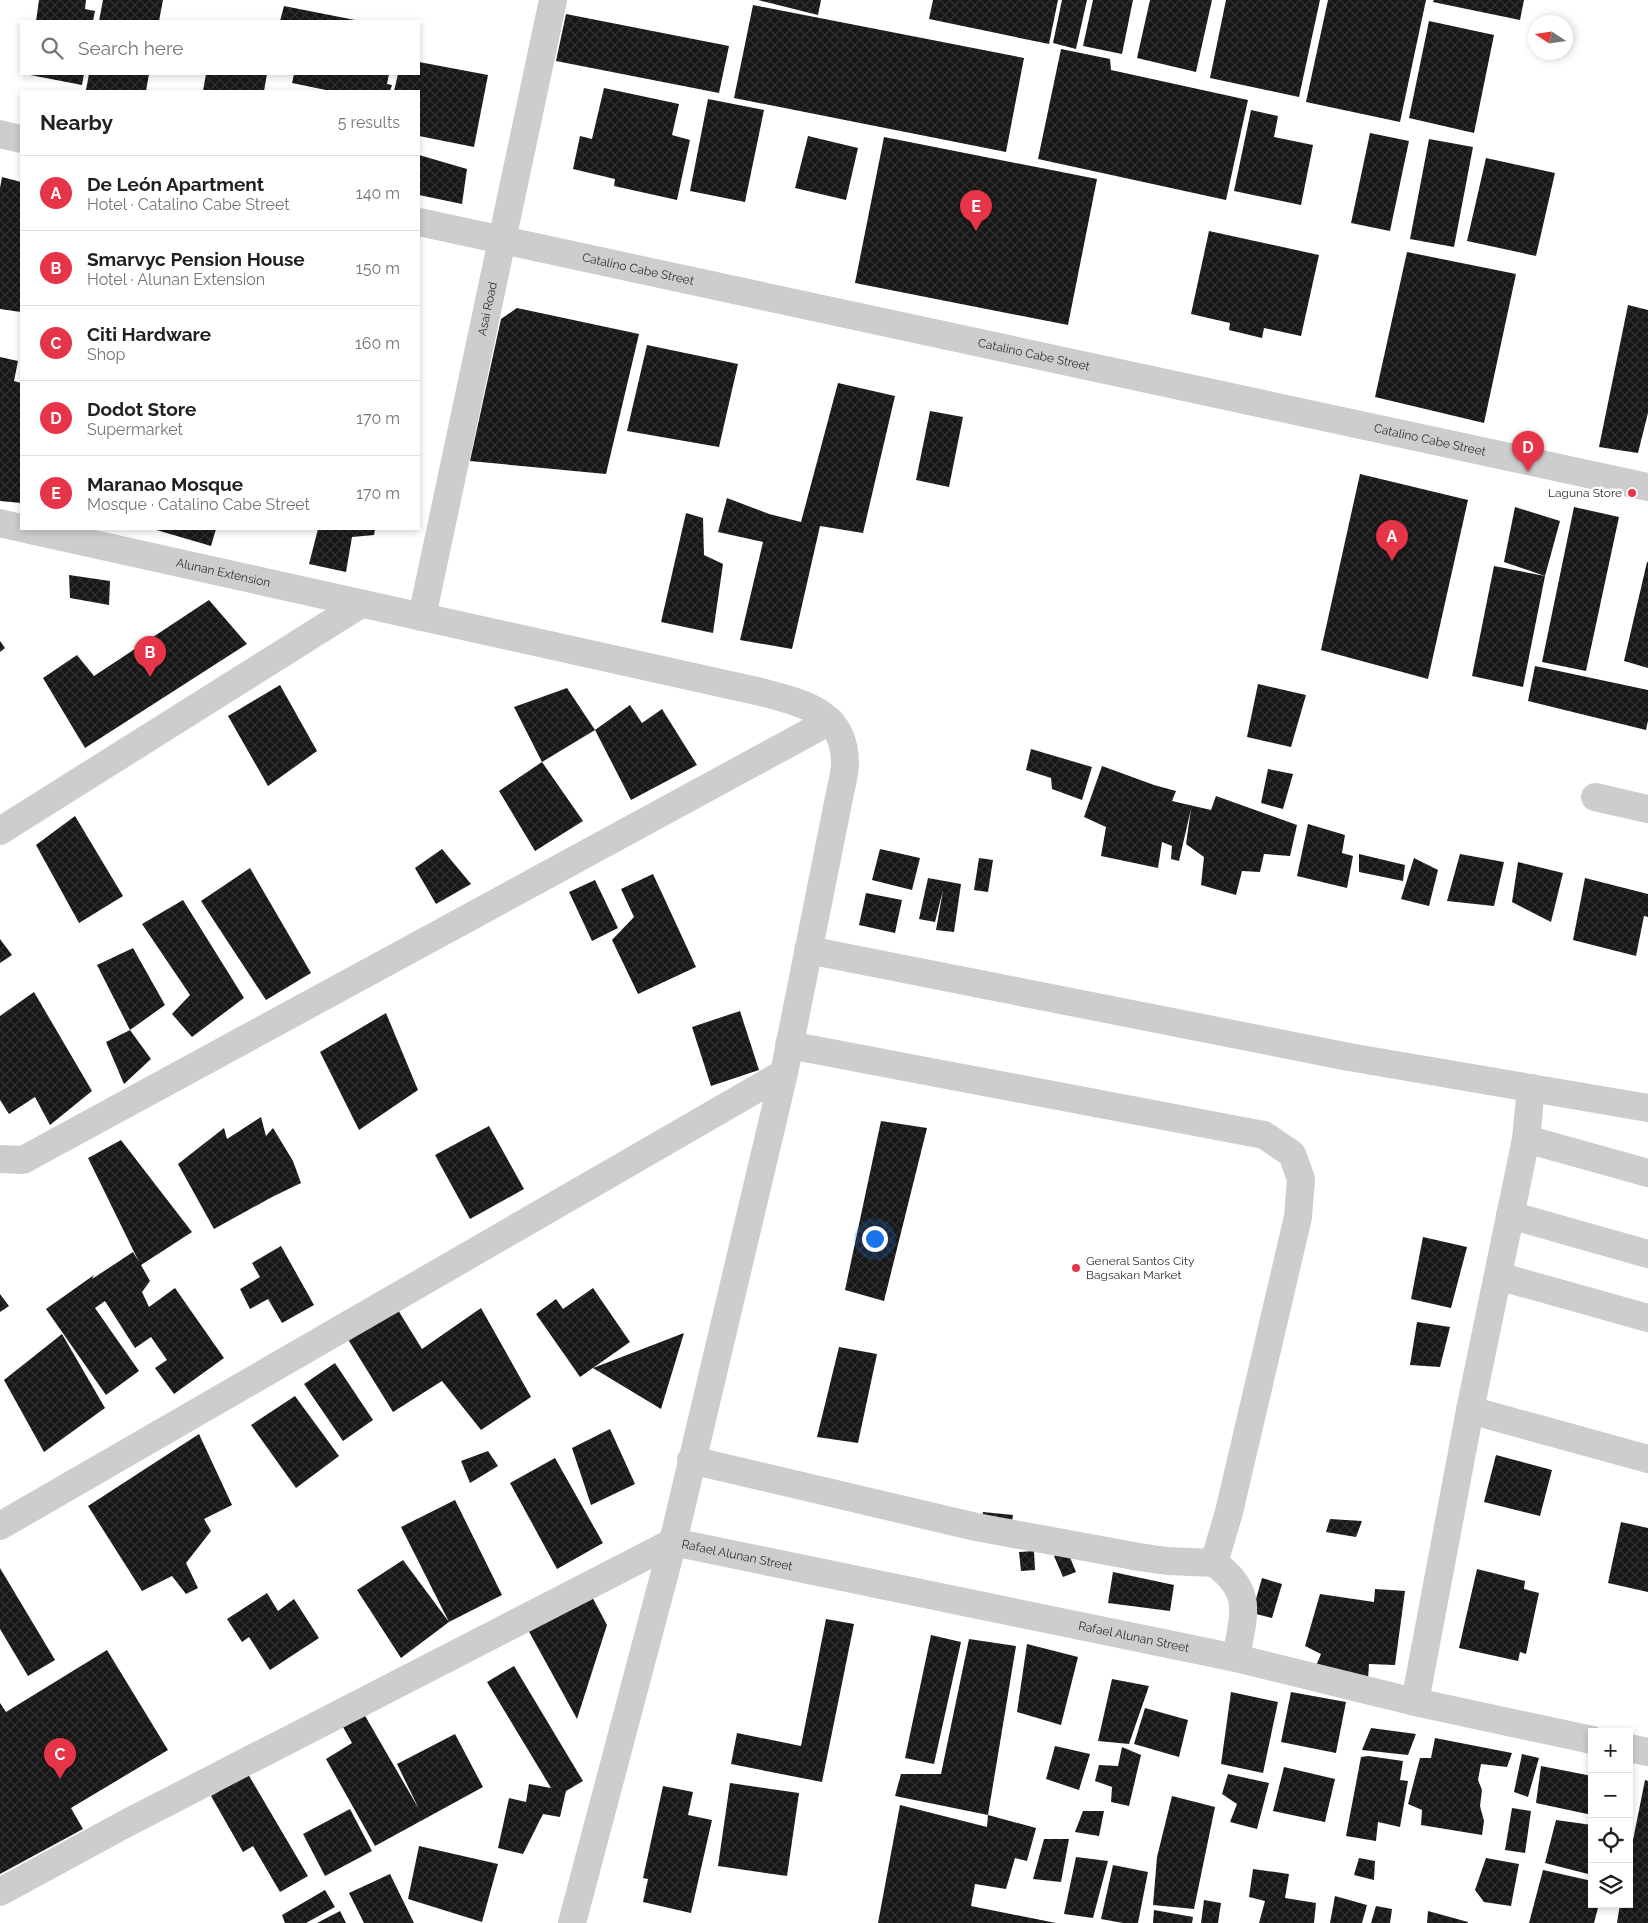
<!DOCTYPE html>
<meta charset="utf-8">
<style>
:root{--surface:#fff;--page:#f2f2f2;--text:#202124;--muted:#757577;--line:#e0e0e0;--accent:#e63448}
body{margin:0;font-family:Raleway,sans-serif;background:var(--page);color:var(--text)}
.controls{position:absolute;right:15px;bottom:15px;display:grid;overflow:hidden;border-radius:0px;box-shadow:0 2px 8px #0003}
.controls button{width:45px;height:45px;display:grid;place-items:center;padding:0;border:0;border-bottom:1px solid var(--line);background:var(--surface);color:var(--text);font:25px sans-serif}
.compass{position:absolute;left:1528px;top:15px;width:45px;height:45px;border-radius:50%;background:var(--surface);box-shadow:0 2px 8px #0003;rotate:282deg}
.you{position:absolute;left:874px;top:1238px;width:18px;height:18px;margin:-12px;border:4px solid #fff;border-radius:50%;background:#1a73e8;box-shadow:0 0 0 8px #1a73e833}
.badge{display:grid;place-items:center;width:32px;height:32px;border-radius:50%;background:var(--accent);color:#fff;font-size:16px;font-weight:700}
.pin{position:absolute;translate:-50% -41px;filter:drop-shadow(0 1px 2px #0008)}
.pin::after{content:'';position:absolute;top:26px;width:18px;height:15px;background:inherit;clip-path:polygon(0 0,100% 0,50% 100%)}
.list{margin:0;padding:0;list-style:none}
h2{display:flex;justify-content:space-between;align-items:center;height:65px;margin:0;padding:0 20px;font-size:21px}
h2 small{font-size:16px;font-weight:400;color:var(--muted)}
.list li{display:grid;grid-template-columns:32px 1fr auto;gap:15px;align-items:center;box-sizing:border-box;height:75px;padding:0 20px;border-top:1px solid var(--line)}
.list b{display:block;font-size:19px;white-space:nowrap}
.list p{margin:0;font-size:16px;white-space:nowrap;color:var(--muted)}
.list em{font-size:16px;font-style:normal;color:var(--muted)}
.icon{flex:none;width:28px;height:28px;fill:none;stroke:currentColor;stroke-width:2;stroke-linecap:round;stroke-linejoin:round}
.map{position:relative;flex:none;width:1648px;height:1923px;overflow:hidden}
.search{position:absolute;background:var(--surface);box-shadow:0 2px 8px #0003;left:20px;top:20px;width:400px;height:55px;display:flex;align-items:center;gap:12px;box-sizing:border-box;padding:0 18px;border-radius:0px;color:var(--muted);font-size:19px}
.panel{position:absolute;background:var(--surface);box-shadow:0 2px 8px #0003;left:20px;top:90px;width:400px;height:440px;border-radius:0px}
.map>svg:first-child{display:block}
.building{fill:url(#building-cross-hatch)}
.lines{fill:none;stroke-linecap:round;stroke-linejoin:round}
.minor{stroke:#cdcdcd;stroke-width:28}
.poi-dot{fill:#e63448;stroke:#fff;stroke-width:2}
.labels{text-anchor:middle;stroke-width:5;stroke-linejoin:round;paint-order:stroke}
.street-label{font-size:12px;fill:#303030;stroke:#fff}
.poi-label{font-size:12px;fill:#303030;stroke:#fff;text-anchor:end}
</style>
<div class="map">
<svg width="1648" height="1923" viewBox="0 0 1648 1923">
<defs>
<pattern id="building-cross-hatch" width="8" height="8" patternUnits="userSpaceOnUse" patternTransform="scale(1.25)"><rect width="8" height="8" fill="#171717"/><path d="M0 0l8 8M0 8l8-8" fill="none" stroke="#303030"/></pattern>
</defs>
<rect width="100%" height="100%" fill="#fff"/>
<path class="building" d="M 39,0 L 86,0 L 85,9 L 95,11 L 93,21 L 36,21 Z
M 103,0 L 163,0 L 159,21 L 99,21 Z
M 758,0 L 821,0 L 818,15 Z
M 933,0 L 1058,0 L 1049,44 L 929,19 Z
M 1062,0 L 1087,0 L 1076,49 L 1053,43 Z
M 1093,0 L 1133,0 L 1122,54 L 1083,46 Z
M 1150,0 L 1212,0 L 1196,72 L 1137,58 Z
M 1226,0 L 1320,0 L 1299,97 L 1210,78 Z
M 1328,0 L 1426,0 L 1400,122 L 1306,102 Z
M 1434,0 L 1524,0 L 1520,20 L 1433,2 Z
M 753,5 L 1024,58 L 1006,152 L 734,98 Z
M 284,6 L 355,20 L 355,21 L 280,21 Z
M 566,14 L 729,46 L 719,93 L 556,61 Z
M 1429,21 L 1494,35 L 1474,133 L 1409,118 Z
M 1061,49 L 1110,59 L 1111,70 L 1248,100 L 1226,200 L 1038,159 Z
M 419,62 L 488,75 L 474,147 L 419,136 L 419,91 L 394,91 L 398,74 L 419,74 Z
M 25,74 L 84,74 L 82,85 Z
M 89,74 L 149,74 L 146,91 L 86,90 Z
M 206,74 L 267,74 L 264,91 L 203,91 Z
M 294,74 L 389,74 L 387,84 L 392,85 L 390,91 L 326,91 L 326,90 L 292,83 Z
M 604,88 L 679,104 L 672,135 L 690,140 L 677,200 L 614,186 L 615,179 L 573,169 L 580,136 L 592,139 Z
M 708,99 L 764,110 L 745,202 L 690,191 Z
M 1251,110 L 1278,116 L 1274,137 L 1313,145 L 1301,205 L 1234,191 Z
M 1370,133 L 1409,141 L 1390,231 L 1351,223 Z
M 808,136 L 858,148 L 846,200 L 795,188 Z
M 884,137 L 1097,179 L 1068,325 L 855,283 Z
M 1429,139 L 1473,147 L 1454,247 L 1410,239 Z
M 419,155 L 467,169 L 462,204 L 419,195 Z
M 1486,158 L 1555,173 L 1536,256 L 1467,241 Z
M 2,177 L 21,182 L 21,312 L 0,309 L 0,188 Z
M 1209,231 L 1319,255 L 1301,336 L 1264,328 L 1262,338 L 1229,330 L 1230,323 L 1191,314 Z
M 1407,252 L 1516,274 L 1484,423 L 1375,397 Z
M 1628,305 L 1648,310 L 1648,413 L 1638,453 L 1599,447 Z
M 517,308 L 639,334 L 606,474 L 470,461 L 501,319 Z
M 647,345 L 738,364 L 719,447 L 627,431 Z
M 0,357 L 18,361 L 14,381 L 21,383 L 21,503 L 0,501 Z
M 838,383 L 895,396 L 863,533 L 820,526 L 792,649 L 740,640 L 763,542 L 718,532 L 727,498 L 769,514 L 801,522 Z
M 930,411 L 963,417 L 949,487 L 916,480 Z
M 1360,474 L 1468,500 L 1428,679 L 1321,650 Z
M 1515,507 L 1560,521 L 1545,576 L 1523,687 L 1472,676 L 1494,566 L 1545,576 L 1504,562 Z
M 1574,507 L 1619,517 L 1586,671 L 1542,662 Z
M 686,513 L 703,518 L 704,555 L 723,564 L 713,633 L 661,622 Z
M 153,529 L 216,529 L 211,546 Z
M 318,529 L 375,529 L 374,535 L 352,537 L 346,572 L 309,564 Z
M 1647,562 L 1648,562 L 1648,668 L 1624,661 Z
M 69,575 L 110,581 L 109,605 L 70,598 Z
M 209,600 L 247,644 L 85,748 L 43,678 L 77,655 L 94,676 Z
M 0,641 L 5,648 L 0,652 Z
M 1535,666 L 1648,690 L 1648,721 L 1646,730 L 1528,701 Z
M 1258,684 L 1306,695 L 1291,747 L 1247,737 Z
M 280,685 L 317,751 L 268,786 L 228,716 Z
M 567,688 L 595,730 L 542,762 L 514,707 Z
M 630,705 L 642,723 L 662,709 L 697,765 L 631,800 L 595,730 Z
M 1031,749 L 1092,767 L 1082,800 L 1052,789 L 1051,778 L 1026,770 Z
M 542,762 L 583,821 L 535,851 L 499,791 Z
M 1102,766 L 1154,785 L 1176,791 L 1172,801 L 1211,810 L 1216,796 L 1297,825 L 1290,856 L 1264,854 L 1260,872 L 1242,871 L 1236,895 L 1201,885 L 1204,857 L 1186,844 L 1191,809 L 1179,861 L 1171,859 L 1172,846 L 1162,842 L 1158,868 L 1101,856 L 1106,827 L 1084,817 Z
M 1268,769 L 1293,774 L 1283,809 L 1261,803 Z
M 75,816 L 123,896 L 79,923 L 36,845 Z
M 1308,824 L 1345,835 L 1342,853 L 1353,856 L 1347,888 L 1297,876 Z
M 442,849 L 471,884 L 436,904 L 415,868 Z
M 880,849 L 920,858 L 912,890 L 872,880 Z
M 1359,854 L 1405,865 L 1403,881 L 1359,872 Z
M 1460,854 L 1504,862 L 1494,906 L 1447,901 Z
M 979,858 L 993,860 L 988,892 L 974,890 Z
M 1414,858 L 1438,870 L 1429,906 L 1401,899 Z
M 1518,862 L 1563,873 L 1551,922 L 1512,902 Z
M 250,868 L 311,973 L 266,1000 L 201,901 Z
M 653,874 L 696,967 L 638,994 L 612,940 L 634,917 L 621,889 Z
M 928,878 L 961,884 L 954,932 L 936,930 L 943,890 L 935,922 L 919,919 Z
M 1585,878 L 1648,894 L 1648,917 L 1644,916 L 1636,956 L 1573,940 Z
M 595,880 L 618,928 L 592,941 L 569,892 Z
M 866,893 L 902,900 L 895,933 L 859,925 Z
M 183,900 L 244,998 L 192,1037 L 172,1014 L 190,995 L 142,924 Z
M 0,939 L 12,955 L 0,963 Z
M 133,948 L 165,1005 L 130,1030 L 151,1059 L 124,1084 L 106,1042 L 130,1030 L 97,965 Z
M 34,992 L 92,1091 L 50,1125 L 35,1097 L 9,1114 L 0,1100 L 0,1016 Z
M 740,1011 L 759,1070 L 711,1086 L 692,1027 Z
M 386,1013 L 418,1090 L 359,1130 L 320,1052 Z
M 261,1117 L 266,1136 L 273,1128 L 293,1161 L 301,1183 L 272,1197 L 214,1229 L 178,1164 L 224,1128 L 227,1139 Z
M 881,1121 L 927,1128 L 884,1301 L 845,1290 Z
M 489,1126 L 524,1189 L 470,1219 L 435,1155 Z
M 121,1140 L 192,1232 L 141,1265 L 150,1281 L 142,1292 L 149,1307 L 175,1288 L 224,1358 L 174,1394 L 155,1368 L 167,1360 L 151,1337 L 135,1348 L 105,1301 L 95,1308 L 139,1371 L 106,1395 L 46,1309 L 94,1275 L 92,1279 L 133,1252 L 139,1262 L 88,1158 Z
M 1423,1237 L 1467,1247 L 1451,1308 L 1411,1299 Z
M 281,1246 L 314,1305 L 282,1323 L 268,1299 L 250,1309 L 240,1289 L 260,1277 L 252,1263 Z
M 593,1288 L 630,1342 L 580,1377 L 536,1314 L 556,1299 L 563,1309 Z
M 0,1294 L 9,1306 L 0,1312 Z
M 393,1302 L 422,1349 L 481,1308 L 531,1397 L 481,1430 L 442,1381 L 393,1412 L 344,1333 Z
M 1417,1322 L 1450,1327 L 1440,1367 L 1410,1365 Z
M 684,1333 L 661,1409 L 593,1368 Z
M 62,1334 L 105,1408 L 44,1452 L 4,1380 Z
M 839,1347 L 877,1354 L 858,1443 L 817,1437 Z
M 335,1363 L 373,1420 L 343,1441 L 304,1384 Z
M 295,1396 L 339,1456 L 296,1488 L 251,1425 Z
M 610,1429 L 635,1484 L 591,1505 L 572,1448 Z
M 199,1434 L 232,1505 L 204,1519 L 211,1531 L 186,1563 L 198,1588 L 186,1594 L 172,1576 L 142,1591 L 88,1506 Z
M 488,1451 L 498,1466 L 470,1483 L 461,1461 Z
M 1496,1455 L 1552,1470 L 1540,1516 L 1484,1502 Z
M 555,1458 L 603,1543 L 557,1569 L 510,1483 Z
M 455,1500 L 502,1595 L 449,1622 L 401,1658 L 357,1590 L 403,1560 L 449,1622 L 401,1527 Z
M 983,1512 L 1013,1515 L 1011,1529 L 981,1526 Z
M 1330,1519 L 1362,1521 L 1356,1537 L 1326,1532 Z
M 1621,1522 L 1648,1528 L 1648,1592 L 1608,1583 Z
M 1067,1550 L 1076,1572 L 1063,1577 L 1054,1556 Z
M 1034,1551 L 1035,1570 L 1021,1571 L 1019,1552 Z
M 0,1568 L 55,1660 L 28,1676 L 0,1629 Z
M 1477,1569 L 1525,1581 L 1524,1589 L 1539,1593 L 1526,1654 L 1520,1652 L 1518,1661 L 1459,1648 Z
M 1113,1572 L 1174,1585 L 1170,1611 L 1108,1603 Z
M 1262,1578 L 1282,1584 L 1272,1618 L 1252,1613 Z
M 1375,1589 L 1405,1591 L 1395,1665 L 1369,1664 L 1368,1679 L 1315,1668 L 1321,1654 L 1305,1646 L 1320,1594 L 1374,1602 Z
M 267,1593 L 278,1611 L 294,1599 L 319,1638 L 270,1670 L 249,1637 L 242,1642 L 227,1619 Z
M 590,1593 L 607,1625 L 577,1719 L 527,1628 Z
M 826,1619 L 854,1624 L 822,1782 L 731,1764 L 737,1733 L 801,1746 Z
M 931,1635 L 961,1642 L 934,1764 L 905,1758 Z
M 969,1639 L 1016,1646 L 988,1815 L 895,1796 L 901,1774 L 941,1774 Z
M 1027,1644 L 1078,1657 L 1061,1725 L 1017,1712 Z
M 107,1650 L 168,1750 L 71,1808 L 83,1829 L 0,1874 L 0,1703 L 6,1712 Z
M 514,1666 L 583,1781 L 566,1791 L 560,1817 L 543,1814 L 523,1854 L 498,1848 L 509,1798 L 526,1802 L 529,1784 L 551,1788 L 487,1682 Z
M 1112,1679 L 1149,1686 L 1129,1744 L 1098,1741 Z
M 1231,1692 L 1278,1702 L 1263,1773 L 1221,1764 Z
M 1291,1692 L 1346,1702 L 1336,1753 L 1281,1742 Z
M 1145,1708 L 1188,1720 L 1179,1757 L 1134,1744 Z
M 364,1714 L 419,1809 L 397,1764 L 455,1734 L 483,1787 L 375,1846 L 326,1759 L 352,1743 L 343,1727 Z
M 1371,1728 L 1416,1734 L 1408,1755 L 1362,1750 Z
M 1435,1738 L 1512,1753 L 1507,1767 L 1481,1764 L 1478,1780 L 1482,1790 L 1480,1806 L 1484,1821 L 1482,1835 L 1421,1825 L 1422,1810 L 1408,1804 L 1420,1758 L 1431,1758 Z
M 1055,1746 L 1090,1754 L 1079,1790 L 1046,1779 Z
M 1122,1747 L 1141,1755 L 1129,1806 L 1111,1802 L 1112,1787 L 1095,1781 L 1099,1765 L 1118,1766 Z
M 1522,1754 L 1539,1758 L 1528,1797 L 1514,1792 Z
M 1368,1756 L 1403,1761 L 1400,1780 L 1408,1781 L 1400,1827 L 1378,1822 L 1376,1841 L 1346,1836 L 1361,1757 Z
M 1541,1766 L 1592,1776 L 1592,1815 L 1536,1803 Z
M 1284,1767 L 1335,1779 L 1325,1822 L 1273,1811 Z
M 248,1774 L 308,1876 L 280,1892 L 253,1846 L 243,1852 L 211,1796 Z
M 1228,1774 L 1269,1783 L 1257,1829 L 1230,1822 L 1237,1804 L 1222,1794 Z
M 1645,1780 L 1648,1781 L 1648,1923 L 1617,1923 L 1620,1904 L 1629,1904 L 1629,1860 Z
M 730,1783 L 799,1793 L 787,1876 L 718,1866 Z
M 663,1786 L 693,1792 L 688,1815 L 712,1820 L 691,1913 L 643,1902 L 648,1879 L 643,1878 Z
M 1172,1796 L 1215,1807 L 1194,1909 L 1153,1905 L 1157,1857 Z
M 900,1805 L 987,1827 L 988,1815 L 1036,1828 L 1027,1861 L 1015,1858 L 1006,1889 L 975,1884 L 971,1906 L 1056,1923 L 878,1923 Z
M 1512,1808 L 1531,1811 L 1525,1853 L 1505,1850 Z
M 350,1809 L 372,1851 L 325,1876 L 303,1834 Z
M 1083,1811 L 1104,1811 L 1099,1836 L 1075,1832 Z
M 1556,1820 L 1592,1825 L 1592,1875 L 1545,1863 Z
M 1044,1839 L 1069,1839 L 1061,1882 L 1033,1879 Z
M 419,1846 L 498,1864 L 482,1922 L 408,1899 Z
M 1076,1857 L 1108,1861 L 1093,1918 L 1064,1914 Z
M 1359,1858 L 1375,1861 L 1374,1880 L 1354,1875 Z
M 1486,1858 L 1519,1864 L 1511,1906 L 1484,1902 L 1475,1890 Z
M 1113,1865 L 1148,1872 L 1138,1923 L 1123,1923 L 1101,1919 Z
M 1253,1869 L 1289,1874 L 1285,1898 L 1316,1903 L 1314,1923 L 1259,1923 L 1265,1901 L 1249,1897 Z
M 1543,1870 L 1592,1881 L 1592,1904 L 1599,1904 L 1594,1923 L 1529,1923 Z
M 390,1874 L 414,1923 L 364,1923 L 349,1893 Z
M 325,1890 L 335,1907 L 306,1923 L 285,1923 L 282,1915 Z
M 1335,1896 L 1367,1905 L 1362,1923 L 1330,1923 Z
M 1204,1900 L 1221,1903 L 1218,1923 L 1201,1923 Z
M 1376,1906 L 1392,1909 L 1390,1923 L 1371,1923 Z
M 1154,1910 L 1193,1917 L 1192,1923 L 1153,1923 Z
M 340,1911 L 346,1923 L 317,1923 Z
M 1428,1911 L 1468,1922 L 1468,1923 L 1427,1923 Z"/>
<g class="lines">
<g class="minor">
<path d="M 0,134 L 21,139"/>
<path id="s1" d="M 419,222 L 1648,487"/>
<path d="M 0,523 L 21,528"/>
<path id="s2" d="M 26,529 L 761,692 C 802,703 845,711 845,763 C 845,774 841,787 839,798 L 784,1073 L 673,1542 L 572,1923"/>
<path id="s3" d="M 422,617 L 553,0"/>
<path d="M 1595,797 L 1648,809"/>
<path d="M 0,831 L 361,604"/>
<path d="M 808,950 L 1349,1057 L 1648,1108"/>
<path d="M 1526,1139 L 1648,1173"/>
<path d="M 0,1159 L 23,1160 L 830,721"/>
<path d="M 1510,1215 L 1648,1254"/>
<path d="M 1498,1276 L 1648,1318"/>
<path d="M 1470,1410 L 1648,1459"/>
<path d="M 691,1460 L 976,1527 L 1139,1557 L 1167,1561 L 1214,1563 L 1229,1512 L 1298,1217 L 1301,1179 L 1292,1154 L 1264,1135 L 789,1045"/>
<path d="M 0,1526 L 784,1073"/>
<path d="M 1214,1563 C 1255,1592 1243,1615 1236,1658"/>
<path d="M 1415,1702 L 1470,1410 L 1526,1139 L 1531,1088"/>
<path d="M 1629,1748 L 1648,1752"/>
<path id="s4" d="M 0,1892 L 127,1823 L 673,1542 L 1236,1658 L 1415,1702 L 1592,1740"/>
</g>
</g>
<g class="poi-dot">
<circle cx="1632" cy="493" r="5"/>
<circle cx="1076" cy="1268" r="5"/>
</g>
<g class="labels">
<g class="street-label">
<text dy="4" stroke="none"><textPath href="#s1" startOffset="224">Catalino Cabe Street</textPath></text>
<text dy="4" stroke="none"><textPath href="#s3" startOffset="315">Asai Road</textPath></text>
<text dy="4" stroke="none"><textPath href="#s1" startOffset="629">Catalino Cabe Street</textPath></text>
<text dy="4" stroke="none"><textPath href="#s1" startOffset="1034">Catalino Cabe Street</textPath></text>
<text dy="4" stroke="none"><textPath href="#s2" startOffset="202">Alunan Extension</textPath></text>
<text dy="4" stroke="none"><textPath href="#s4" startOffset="824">Rafael Alunan Street</textPath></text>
<text dy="4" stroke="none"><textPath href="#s4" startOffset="1229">Rafael Alunan Street</textPath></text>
</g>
<g class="poi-label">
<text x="1622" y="497">Laguna Store</text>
<text x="1086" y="1265" text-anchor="start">General Santos City<tspan x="1086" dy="14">Bagsakan Market</tspan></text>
</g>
</g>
</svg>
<div class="controls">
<button>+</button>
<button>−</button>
<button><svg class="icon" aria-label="locate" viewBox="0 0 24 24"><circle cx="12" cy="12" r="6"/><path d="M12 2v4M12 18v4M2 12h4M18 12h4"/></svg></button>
<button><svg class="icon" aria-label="layers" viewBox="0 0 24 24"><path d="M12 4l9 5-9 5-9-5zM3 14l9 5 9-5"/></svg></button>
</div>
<svg class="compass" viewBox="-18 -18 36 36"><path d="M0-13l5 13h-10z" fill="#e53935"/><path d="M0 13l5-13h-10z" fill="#757577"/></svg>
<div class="you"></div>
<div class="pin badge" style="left:1392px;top:561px">A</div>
<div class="pin badge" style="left:150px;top:677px">B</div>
<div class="pin badge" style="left:60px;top:1779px">C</div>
<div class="pin badge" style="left:1528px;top:472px">D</div>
<div class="pin badge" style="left:976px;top:231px">E</div>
<div class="search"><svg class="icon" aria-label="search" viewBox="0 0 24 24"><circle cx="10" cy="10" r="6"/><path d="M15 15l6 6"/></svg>Search here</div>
<section class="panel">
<h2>Nearby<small>5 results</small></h2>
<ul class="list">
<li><span class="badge">A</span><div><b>De León Apartment</b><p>Hotel · Catalino Cabe Street</p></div><em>140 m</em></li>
<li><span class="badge">B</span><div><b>Smarvyc Pension House</b><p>Hotel · Alunan Extension</p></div><em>150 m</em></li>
<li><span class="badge">C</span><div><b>Citi Hardware</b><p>Shop</p></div><em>160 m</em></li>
<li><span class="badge">D</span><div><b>Dodot Store</b><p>Supermarket</p></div><em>170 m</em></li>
<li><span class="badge">E</span><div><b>Maranao Mosque</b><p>Mosque · Catalino Cabe Street</p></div><em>170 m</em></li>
</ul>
</section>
</div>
